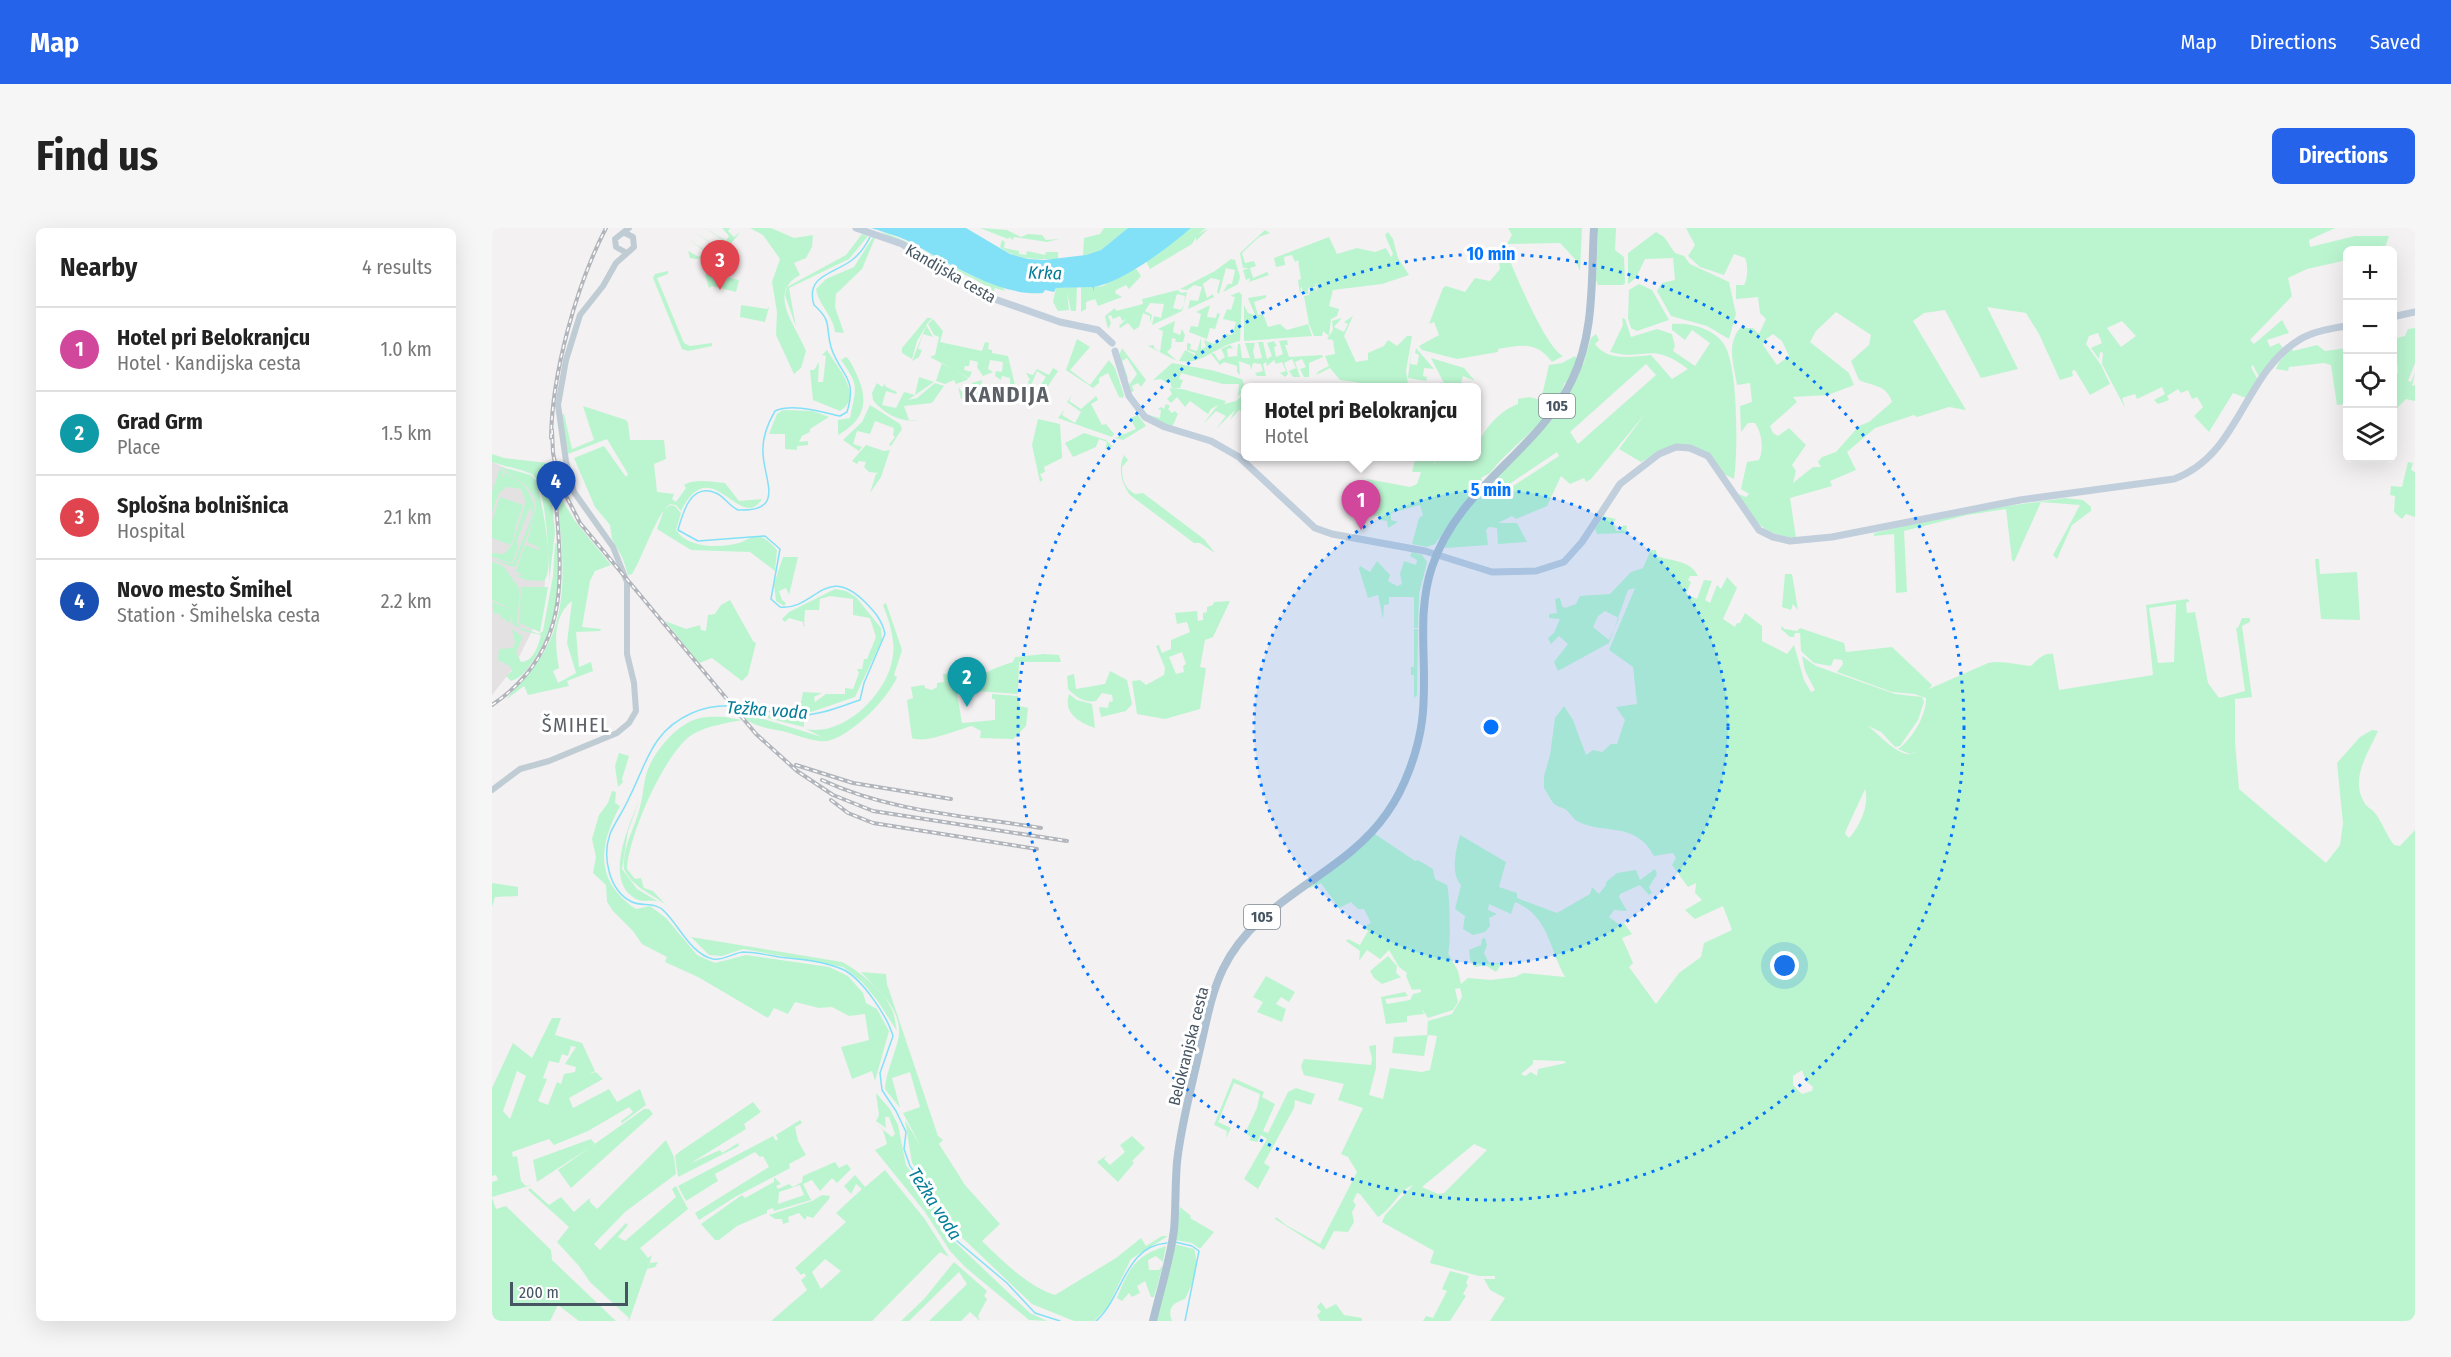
<!DOCTYPE html>
<meta charset="utf-8">
<style>
:root{--surface:#fff;--page:#f6f6f6;--text:#222;--muted:#767676;--line:#e0e0e0;--accent:#2563eb}
body{margin:0;font-family:"Fira Sans Condensed",sans-serif;background:var(--page);color:var(--text)}
.controls{position:absolute;right:18px;top:18px;display:grid;overflow:hidden;border-radius:9px;box-shadow:0 6px 24px #0002}
.controls button{width:54px;height:54px;display:grid;place-items:center;padding:0;border:0;border-bottom:2px solid var(--line);background:var(--surface);color:var(--text);font:30px sans-serif}
.scale{position:absolute;left:18px;bottom:15px;width:118px;box-sizing:border-box;padding-left:6px;border:3px solid #465561;border-top:0;font-size:16px;line-height:21px;white-space:nowrap;color:#465561;-webkit-text-stroke:4px #fff;paint-order:stroke}
.you{position:absolute;left:1293px;top:738px;width:21px;height:21px;margin:-15px;border:4px solid #fff;border-radius:50%;background:#1a73e8;box-shadow:0 0 0 9px #1a73e833}
.badge{display:grid;place-items:center;width:39px;height:39px;border-radius:50%;background:var(--accent);color:#fff;font-size:20px;font-weight:700}
.pin{position:absolute;translate:-50% -50px;filter:drop-shadow(0 2px 3px #0008)}
.pin::after{content:'';position:absolute;top:32px;width:21px;height:18px;background:inherit;clip-path:polygon(0 0,100% 0,50% 100%)}
.popup{position:absolute;left:749px;top:155px;width:240px;height:78px;box-sizing:border-box;display:grid;place-content:center;border-radius:9px;background:var(--surface);filter:drop-shadow(0 2px 4px #0005);font-size:20px;white-space:nowrap;color:var(--muted)}
.popup b{font-size:22px;color:var(--text)}
.popup::after{content:'';position:absolute;left:50%;top:100%;margin-left:-12px;border:12px solid transparent;border-top-color:var(--surface)}
.list{margin:0;padding:0;list-style:none}
h2{display:flex;justify-content:space-between;align-items:center;height:78px;margin:0;padding:0 24px;font-size:26px}
h2 small{font-size:20px;font-weight:400;color:var(--muted)}
.list li{display:grid;grid-template-columns:39px 1fr auto;gap:18px;align-items:center;box-sizing:border-box;height:84px;padding:0 24px;border-top:2px solid var(--line)}
.list b{display:block;font-size:22px;white-space:nowrap}
.list p{margin:0;font-size:20px;white-space:nowrap;color:var(--muted)}
.list em{font-size:20px;font-style:normal;color:var(--muted)}
.icon{flex:none;width:33px;height:33px;fill:none;stroke:currentColor;stroke-width:2;stroke-linecap:round;stroke-linejoin:round}
.map{position:relative;flex:none;width:1923px;height:1093px;overflow:hidden;border-radius:9px}
header{display:flex;align-items:center;gap:36px;box-sizing:border-box;height:84px;padding:0 30px;background:var(--accent);color:#fff}
header strong{font-size:28px}
nav{display:flex;gap:33px;margin-inline-start:auto;font-size:21px}
.intro{display:flex;align-items:center;justify-content:space-between;box-sizing:border-box;height:144px;padding:0 36px}
h1{margin:0;font-size:42px}
.button{padding:15px 27px;border-radius:9px;background:var(--accent);color:#fff;font-size:21px;font-weight:700}
main{display:flex;gap:36px;padding:0 36px}
aside{flex:1;background:var(--surface);border-radius:9px;box-shadow:0 6px 24px #0002}
.map>svg:first-child{display:block}
.education{fill:#e4e1e3}
.green{fill:#bbf5d0;fill-rule:evenodd}
.water{fill:#83e1f7}
.lines{fill:none;stroke-linecap:round;stroke-linejoin:round}
.stream{stroke:#83e1f7;stroke-width:1.5}
.tertiary{stroke:#c0ccd4;stroke-width:6}
.secondary{stroke:#c1cedc;stroke-width:7}
.primary{stroke:#adc1d2;stroke-width:8}
.rail-casing{stroke:#b2b6bc;stroke-width:4}
.rail{stroke:#fff;stroke-width:1.5;stroke-dasharray:4.5;stroke-linecap:butt}
.ring{fill:none;stroke:#0374fb;stroke-width:3;stroke-dasharray:3 6}
.labels{text-anchor:middle;stroke-width:6;stroke-linejoin:round;paint-order:stroke}
.shield{fill:#fff;stroke:#7e8890;stroke-width:1.5}
.shield-label{font-size:15px;font-weight:bold;fill:#465561}
.street-label{font-size:16px;fill:#465561;stroke:#fff}
.water-label{font-size:18px;font-style:italic;fill:#037c98;stroke:#fff}
.quarter-label{font-size:20px;letter-spacing:1.5px;fill:#5c6167;stroke:#fff}
.district-label{font-size:22px;font-weight:bold;letter-spacing:1.5px;fill:#5c6167;stroke:#fff}
.centre{fill:#0374fb;stroke:#fff;stroke-width:3}
.ring-label{font-size:18px;text-anchor:middle;font-weight:bold;fill:#0374fb;stroke:#fff;stroke-width:6;stroke-linejoin:round;paint-order:stroke}
</style>
<header>
<strong>Map</strong>
<nav><a>Map</a><a>Directions</a><a>Saved</a></nav>
</header>
<div class="intro"><h1>Find us</h1><a class="button">Directions</a></div>
<main>
<aside>
<h2>Nearby<small>4 results</small></h2>
<ul class="list">
<li><span class="badge" style="background:#d1479c">1</span><div><b>Hotel pri Belokranjcu</b><p>Hotel · Kandijska cesta</p></div><em>1.0 km</em></li>
<li><span class="badge" style="background:#0f9aa8">2</span><div><b>Grad Grm</b><p>Place</p></div><em>1.5 km</em></li>
<li><span class="badge" style="background:#e0444e">3</span><div><b>Splošna bolnišnica</b><p>Hospital</p></div><em>2.1 km</em></li>
<li><span class="badge" style="background:#1a4fb4">4</span><div><b>Novo mesto Šmihel</b><p>Station · Šmihelska cesta</p></div><em>2.2 km</em></li>
</ul>
</aside>
<div class="map">
<svg width="1923" height="1093" viewBox="0 0 1923 1093">
<rect width="100%" height="100%" fill="#f3f1f1"/>
<path class="education" d="M 0,234 L 39,252 L 51,290 L 53,347 L 52,379 L 22,439 L 0,467 Z"/>
<path class="green" d="M 213,0 L 234,13 L 237,8 L 230,0 L 238,0 L 236,3 L 242,9 L 248,4 C 238,20 216,34 198,30 L 196,23 L 207,29 L 214,24 L 196,11 L 219,26 L 226,20 L 201,3 L 229,21 L 235,15 Z
M 258,0 L 279,0 L 302,10 L 321,7 L 320,19 L 314,30 L 302,35 L 308,47 C 274,65 305,99 314,123 L 309,140 L 302,146 L 284,107 L 285,84 L 280,54 L 288,31 L 271,7 Z
M 488,0 L 515,2 L 529,9 L 536,6 L 550,7 L 554,12 L 567,11 L 555,14 L 522,9 L 520,12 L 518,9 L 516,11 Z
M 612,0 L 636,0 L 609,22 L 591,28 L 592,10 L 608,6 Z
M 699,0 L 714,0 L 706,6 L 716,1 L 704,13 L 704,9 L 700,16 L 658,41 L 654,33 Z
M 1016,0 L 1090,0 L 1088,43 L 1083,31 L 1068,15 L 1015,16 L 1020,7 Z
M 1106,0 L 1124,0 L 1123,22 L 1132,29 L 1133,55 L 1131,57 L 1106,57 L 1104,52 Z
M 1194,0 L 1843,0 L 1817,12 L 1818,19 L 1863,8 L 1897,8 L 1892,22 L 1856,22 L 1855,32 L 1815,41 L 1796,50 L 1800,68 L 1758,112 L 1762,116 L 1790,92 L 1797,105 L 1775,112 L 1778,119 L 1787,115 L 1791,120 L 1767,149 L 1761,137 L 1759,139 L 1766,152 L 1754,170 L 1741,165 L 1717,204 L 1702,188 L 1711,179 L 1705,169 L 1700,171 L 1696,162 L 1689,165 L 1686,161 L 1675,168 L 1677,172 L 1666,176 L 1662,172 L 1673,166 L 1670,159 L 1645,171 L 1643,166 L 1630,170 L 1633,180 L 1610,136 L 1611,125 L 1608,124 L 1607,131 L 1599,120 L 1610,115 L 1606,105 L 1597,108 L 1594,116 L 1609,137 L 1618,156 L 1598,167 L 1583,142 L 1580,143 L 1581,148 L 1568,152 L 1547,106 L 1534,85 L 1495,79 L 1526,141 L 1489,150 L 1453,82 L 1432,85 L 1421,93 L 1474,182 L 1457,179 L 1425,189 L 1422,187 L 1383,200 L 1355,224 L 1364,242 L 1338,253 L 1340,258 L 1298,270 L 1304,310 C 1268,306 1262,293 1244,265 L 1254,269 L 1257,266 L 1249,261 L 1255,234 L 1267,232 C 1272,221 1270,205 1263,195 L 1256,195 L 1249,204 L 1248,178 L 1260,174 L 1258,155 L 1245,157 C 1242,137 1234,117 1248,100 L 1261,100 L 1267,106 L 1274,91 L 1268,85 L 1266,69 L 1244,71 L 1244,57 L 1252,57 C 1256,51 1256,36 1253,30 L 1242,26 L 1232,47 L 1208,39 L 1196,28 L 1203,17 ZM 1344,84 L 1379,107 L 1377,117 L 1359,133 L 1367,152 C 1382,159 1394,156 1400,174 L 1377,194 L 1367,198 L 1344,224 L 1330,229 L 1326,234 L 1329,239 L 1321,239 L 1301,255 L 1304,243 L 1300,237 L 1314,217 L 1297,200 L 1286,208 L 1281,205 L 1278,198 L 1305,174 L 1301,169 L 1336,167 L 1362,157 L 1357,145 L 1318,114 L 1324,103 ZM 1630,93 L 1644,108 L 1629,119 L 1615,100 ZM 1281,106 L 1290,113 L 1297,128 L 1285,137 L 1271,117 L 1274,111 Z
M 773,2 L 778,5 L 767,9 L 750,25 L 753,35 L 762,33 L 764,38 L 758,40 L 761,50 L 775,44 L 777,47 L 757,54 L 758,50 L 754,52 L 751,42 L 757,40 L 751,40 L 748,25 Z
M 388,3 C 430,17 467,48 510,58 L 513,63 L 503,60 L 500,66 L 494,64 L 497,60 C 484,51 472,46 457,41 L 456,43 Z
M 896,4 L 901,11 L 906,30 L 917,47 L 890,56 L 841,62 L 837,78 L 847,81 L 845,88 L 839,91 L 837,108 L 831,103 L 830,108 L 822,108 L 817,96 L 812,68 L 817,67 L 818,61 L 823,60 L 825,64 L 824,54 L 823,59 L 816,60 L 816,66 L 812,66 L 809,58 L 808,67 L 806,52 L 809,51 L 806,32 L 803,34 L 800,27 L 792,29 L 793,37 L 784,39 L 782,30 L 837,9 L 845,26 L 865,20 L 883,24 L 894,20 L 899,29 L 901,26 L 893,7 Z
M 1164,4 L 1172,9 L 1183,25 L 1192,28 L 1198,36 L 1237,54 L 1244,86 L 1237,111 L 1215,98 L 1179,88 L 1165,63 L 1170,55 L 1183,52 L 1181,30 L 1153,31 L 1144,50 L 1136,56 L 1136,25 Z
M 370,6 L 376,8 L 357,31 L 297,60 L 304,99 L 293,67 L 295,59 L 354,27 Z
M 381,9 L 383,10 L 370,41 L 344,66 L 343,79 L 352,105 L 343,104 C 341,87 327,78 324,61 L 334,51 L 362,39 Z
M 510,12 L 513,14 L 512,20 L 527,23 L 527,26 L 534,27 L 535,23 L 553,27 L 554,24 L 566,24 L 566,31 C 546,31 525,33 508,19 Z
M 1011,16 C 1020,38 1052,118 1071,128 L 1060,134 C 1044,113 1031,117 1006,121 L 1006,124 L 965,131 L 930,122 L 927,118 L 947,107 L 942,94 L 937,96 L 951,60 L 954,58 L 973,64 L 983,50 L 998,53 L 1008,41 L 1006,25 L 1009,25 L 1007,17 Z
M 739,31 L 743,32 L 748,49 L 746,56 L 731,64 L 736,56 L 740,56 L 743,42 L 734,40 L 727,66 L 725,64 L 728,52 L 719,50 L 711,56 L 715,70 L 721,66 L 722,69 L 696,81 L 698,72 L 706,73 L 710,59 L 702,57 L 695,62 L 688,61 L 723,43 Z
M 643,39 L 649,48 L 637,61 L 634,57 L 624,62 L 623,65 L 630,69 L 606,78 L 603,71 L 594,74 L 594,81 L 589,84 L 589,59 L 600,59 L 601,62 L 602,59 L 611,58 Z
M 176,43 L 176,46 L 165,50 L 192,115 L 198,118 L 220,115 L 220,118 L 196,123 L 190,121 L 161,50 L 163,46 Z
M 218,45 L 247,52 L 244,64 L 220,58 L 217,60 L 213,47 Z
M 1147,56 L 1160,62 L 1177,92 L 1145,103 L 1139,100 L 1136,90 L 1137,62 Z
M 585,59 L 584,83 L 579,83 L 575,64 L 577,82 L 566,83 L 561,74 L 564,60 Z
M 686,62 L 689,65 L 695,64 L 692,76 L 693,68 L 685,66 L 681,80 L 689,82 L 692,77 L 690,83 L 660,97 L 662,88 L 669,90 L 672,76 L 658,75 L 653,83 L 660,87 L 658,95 L 658,88 L 651,85 L 647,99 L 642,102 L 636,95 L 628,100 L 627,98 L 634,91 L 630,93 L 628,88 L 621,91 L 619,87 L 616,88 L 619,95 L 616,101 L 613,88 L 623,80 L 624,83 L 651,76 L 650,71 Z
M 747,64 L 750,67 L 748,113 C 725,117 709,138 687,133 L 693,122 L 703,127 L 703,125 L 695,122 L 695,115 L 699,116 L 698,121 L 705,123 L 709,110 L 709,121 L 714,119 L 712,112 L 722,116 L 725,110 L 724,113 L 727,115 L 732,106 L 740,107 L 744,94 L 731,91 L 735,81 L 739,82 L 743,69 L 738,68 Z
M 774,67 L 774,70 L 762,74 L 766,87 L 771,86 L 776,99 L 788,96 L 795,102 L 816,96 L 820,108 L 752,113 L 752,77 L 756,85 L 763,87 L 756,70 Z
M 249,77 L 275,81 L 277,79 L 273,94 L 248,89 Z
M 718,77 L 715,89 L 724,90 L 725,85 L 728,86 L 723,101 L 718,100 L 715,111 L 697,104 L 699,98 L 706,99 L 709,86 L 704,84 Z
M 861,88 L 852,108 L 864,134 L 876,132 L 876,125 L 892,118 L 896,112 L 905,118 L 915,108 L 920,108 L 914,143 L 916,156 L 898,155 L 897,159 L 869,159 L 869,155 L 848,152 L 838,140 L 824,147 L 827,143 L 837,138 L 833,128 L 843,126 L 841,112 L 835,111 L 841,102 L 840,93 L 850,90 L 842,99 L 852,104 L 856,96 L 852,94 Z
M 435,90 L 440,90 L 434,97 L 441,109 L 431,106 L 426,121 L 430,122 L 427,129 L 420,133 L 434,98 L 425,113 L 420,131 L 410,125 L 410,120 Z
M 1130,90 L 1133,91 L 1139,109 L 1165,101 L 1180,106 L 1183,118 L 1181,123 L 1203,138 L 1218,115 L 1200,102 L 1193,112 L 1180,102 L 1180,96 C 1198,94 1224,101 1233,118 C 1246,140 1246,224 1242,251 L 1232,246 L 1217,228 L 1177,219 L 1149,234 L 1127,221 L 1153,186 L 1099,251 L 1094,254 L 1092,250 L 1078,256 L 1069,248 L 1055,278 L 1024,291 L 1020,288 L 1006,295 L 1025,295 L 1035,314 L 1006,316 L 1005,300 L 997,299 L 994,302 L 996,317 L 953,320 L 954,314 L 974,281 L 1048,205 L 1070,176 L 1092,134 L 1099,110 L 1104,106 L 1107,112 L 1103,116 C 1115,133 1137,129 1159,127 L 1180,151 L 1196,141 C 1157,112 1155,134 1118,124 L 1131,97 ZM 1154,136 L 1164,147 L 1086,216 L 1078,204 ZM 1065,224 L 1067,228 L 1012,264 L 1010,261 Z
M 441,91 L 451,103 L 448,114 L 490,123 L 493,114 L 497,115 L 496,121 L 500,122 L 500,125 L 516,128 L 527,174 L 519,175 L 509,164 L 521,164 L 522,158 L 518,157 L 518,150 L 510,148 L 509,152 L 503,148 L 504,143 L 510,144 L 511,134 L 498,132 L 496,141 L 501,144 L 491,148 L 485,139 L 486,134 L 478,132 L 477,138 L 473,138 L 472,142 L 480,144 L 477,150 L 438,129 L 443,127 L 447,109 L 442,107 L 436,96 Z
M 683,93 L 681,104 L 688,107 L 690,101 L 693,107 L 691,114 L 683,114 L 684,111 L 680,110 L 679,120 L 675,124 L 685,133 L 656,118 L 662,117 L 662,120 L 668,124 L 671,103 L 666,101 Z
M 1923,100 L 1923,135 L 1916,153 L 1919,154 L 1923,145 L 1920,158 L 1923,157 L 1923,173 L 1914,171 L 1903,182 L 1901,180 L 1901,146 L 1906,145 L 1904,120 L 1901,118 L 1901,111 L 1913,108 L 1916,101 Z
M 585,111 L 598,119 L 578,142 L 598,157 L 617,132 L 623,140 L 632,167 L 631,170 L 627,169 L 616,145 L 607,150 L 607,155 L 601,160 L 574,142 Z
M 795,112 L 796,117 L 793,117 L 797,129 L 830,127 L 831,129 L 817,135 L 817,149 L 812,149 L 808,141 L 814,139 L 810,131 L 803,134 L 808,149 L 801,149 L 797,143 L 804,140 L 800,131 L 792,135 L 796,146 L 793,149 L 788,145 L 794,143 L 790,134 L 784,136 L 782,132 L 775,138 L 774,134 L 771,136 L 774,148 L 765,148 L 763,145 L 771,143 L 769,136 L 761,135 L 759,142 L 758,137 L 747,133 L 748,147 L 745,144 L 745,138 L 732,134 L 728,137 L 719,126 L 722,125 L 727,133 L 733,129 L 729,121 L 738,117 L 741,120 L 735,121 L 736,129 L 745,128 L 746,116 L 748,116 L 750,130 L 758,130 L 753,115 L 763,115 L 761,123 L 763,131 L 770,130 L 766,114 L 771,114 L 775,131 L 780,128 L 775,115 L 782,113 L 785,118 L 782,119 L 784,129 L 791,126 L 787,113 Z
M 920,116 L 918,136 L 925,137 L 927,127 L 923,125 L 924,120 L 942,141 L 932,140 L 931,148 L 935,149 L 934,153 L 916,150 Z
M 1825,117 L 1833,123 L 1855,120 L 1855,176 L 1845,177 L 1839,137 L 1832,135 L 1797,139 L 1796,143 L 1784,141 L 1787,134 L 1800,120 L 1801,123 Z
M 630,120 L 654,152 L 649,159 L 646,155 L 640,158 L 642,163 L 639,164 L 637,157 L 645,146 L 635,130 L 630,133 L 636,150 L 638,150 L 634,151 L 627,128 Z
M 335,122 C 344,138 373,168 348,183 L 321,172 L 318,142 L 322,142 L 327,134 L 326,154 L 331,154 L 334,128 L 330,127 Z
M 1083,128 L 1085,131 L 1076,155 L 1073,154 C 1061,193 1022,214 998,245 L 989,250 L 990,252 L 943,316 L 935,319 L 920,316 L 927,290 L 931,287 L 928,277 L 899,285 L 899,292 L 906,294 L 896,300 L 895,293 L 887,292 L 887,288 L 874,287 L 870,290 L 868,272 L 875,251 L 918,259 L 925,256 L 929,244 L 920,244 L 924,229 L 944,229 L 941,239 L 945,229 L 967,229 L 961,233 L 969,229 L 984,228 C 985,207 1006,183 1026,176 L 1026,171 L 1037,169 L 1049,172 L 1057,137 L 1070,135 Z
M 354,129 C 359,133 361,139 364,145 C 377,173 374,191 346,207 L 346,192 L 358,190 C 364,158 368,159 349,132 Z
M 939,130 L 972,140 L 983,153 L 971,148 L 968,159 L 954,159 Z
M 450,135 L 476,150 L 475,152 L 464,156 L 462,152 L 453,156 L 444,153 Z
M 680,135 L 719,142 L 750,151 L 753,159 L 746,169 L 747,156 L 731,156 L 689,145 L 687,151 L 691,152 L 688,160 L 680,161 L 690,161 L 734,173 L 732,176 L 744,173 L 753,165 L 753,187 L 747,182 L 738,192 L 743,182 L 724,201 L 734,188 L 724,183 L 711,196 L 726,177 L 719,181 L 716,186 L 698,173 L 693,179 L 685,169 L 679,175 L 675,171 L 680,166 L 677,160 L 680,161 L 678,154 L 675,155 L 669,151 L 661,152 Z
M 561,140 L 566,143 L 552,164 L 548,158 L 554,149 L 545,143 L 538,160 L 550,165 L 548,166 L 537,160 L 536,153 L 538,152 L 534,145 L 541,147 L 545,141 L 557,147 Z
M 427,149 L 442,154 L 416,172 L 425,170 L 443,155 L 452,158 L 440,175 L 412,178 L 417,192 L 426,192 C 409,195 392,186 381,172 L 380,165 L 385,155 L 390,159 L 393,156 L 394,159 L 405,164 L 404,166 L 394,163 L 390,177 L 404,180 L 412,164 L 423,167 Z
M 490,152 L 489,159 L 501,161 L 503,155 L 510,170 L 508,174 L 469,171 L 466,159 L 471,165 L 482,161 L 480,155 Z
M 580,167 L 577,173 L 589,181 L 604,168 L 606,172 L 599,176 L 610,197 L 614,196 L 622,206 L 620,209 L 566,190 L 573,181 L 570,187 L 583,195 L 589,184 L 575,174 Z
M 674,176 L 678,178 L 676,181 L 680,185 L 683,183 L 686,186 L 681,197 L 678,198 L 656,187 L 668,190 L 669,182 L 666,181 L 669,179 L 672,181 Z
M 378,177 L 408,196 L 410,201 L 399,218 L 397,217 L 403,209 L 401,207 L 402,200 L 383,193 L 378,206 L 365,203 L 361,216 L 370,219 L 367,223 L 351,212 L 370,194 Z
M 91,178 L 134,192 L 136,195 L 138,212 L 172,212 L 174,231 L 162,236 L 165,264 L 182,266 L 180,271 L 184,274 L 194,260 L 192,257 C 203,250 220,254 233,255 L 247,273 L 270,271 C 248,306 219,221 189,283 L 184,277 L 178,276 C 164,286 151,329 140,346 L 136,347 L 131,331 L 120,311 L 118,297 L 103,279 L 82,230 L 112,218 L 134,249 L 136,246 L 115,211 L 76,226 L 69,187 L 72,186 L 80,221 L 102,212 Z
M 291,182 L 321,183 L 337,189 L 318,201 L 318,204 L 310,208 L 307,214 L 316,213 L 316,217 L 305,218 L 305,222 L 293,221 L 293,206 L 277,206 L 285,186 Z
M 646,187 L 654,198 L 631,212 L 623,210 L 644,201 L 638,190 Z
M 546,191 L 568,196 L 570,227 L 570,230 L 552,239 L 553,244 L 548,246 L 551,252 L 548,254 L 540,217 Z
M 592,205 L 614,212 L 621,219 L 613,221 L 615,214 L 607,211 L 604,219 L 581,229 L 573,215 Z
M 374,217 L 392,223 L 398,222 L 389,249 L 378,265 L 384,246 L 387,245 L 377,244 L 372,239 L 374,234 L 367,233 L 365,236 L 360,233 Z
M 0,226 L 12,230 L 56,235 L 63,304 L 57,354 C 58,336 54,257 41,247 C 36,243 8,237 0,234 Z
M 632,227 L 636,232 L 630,239 C 630,251 632,260 643,266 L 651,265 L 712,311 L 723,325 L 708,315 L 702,315 L 638,267 C 629,255 626,240 632,227 Z
M 1916,234 L 1921,235 L 1919,242 L 1923,244 L 1923,289 L 1914,286 L 1910,291 L 1902,284 L 1903,268 L 1898,267 L 1899,258 L 1910,259 Z
M 9,239 L 39,247 L 44,253 C 49,270 64,341 52,353 L 34,352 L 22,347 L 31,348 L 24,343 L 33,317 L 47,322 L 48,320 L 35,314 L 42,289 L 24,338 L 21,339 L 0,331 L 21,336 L 41,286 L 38,279 L 25,312 L 26,319 L 20,335 L 0,329 L 0,325 L 12,326 L 20,317 L 34,274 L 29,261 L 14,259 L 7,265 L 0,284 L 0,264 L 8,240 L 12,244 L 9,248 L 11,249 L 13,244 C 31,255 41,263 43,286 C 49,260 24,253 9,239 Z
M 65,264 L 83,293 L 119,337 L 103,343 L 98,353 L 90,399 L 109,401 L 108,403 L 84,404 L 87,439 L 99,434 L 101,443 L 75,453 L 77,458 L 36,467 L 32,458 L 15,471 C 18,465 45,437 52,424 C 80,375 69,318 65,264 ZM 80,373 L 75,415 L 84,445 L 66,455 L 61,443 L 67,440 C 63,418 60,388 80,373 Z
M 8,269 L 31,277 L 23,300 L 19,299 L 24,301 L 19,317 L 0,310 L 0,293 Z
M 1573,270 L 1591,272 L 1599,279 L 1599,283 L 1580,297 L 1565,331 L 1561,327 L 1588,277 L 1549,274 L 1522,334 L 1520,332 L 1514,281 L 1475,287 L 1412,303 L 1415,364 L 1404,365 L 1402,306 L 1382,308 L 1382,305 L 1466,285 Z
M 178,277 L 183,278 L 189,285 L 184,302 C 197,321 228,320 247,315 C 253,313 260,308 265,308 C 273,309 280,316 285,322 L 283,343 L 258,324 L 199,322 L 165,301 L 172,282 Z
M 1111,288 L 1124,291 L 1121,295 L 1124,303 L 1129,303 L 1131,297 L 1135,298 L 1134,305 L 1105,306 L 1103,301 Z
M 63,315 L 66,316 C 68,357 66,397 42,432 C 35,441 31,449 19,453 L 14,448 L 20,443 L 18,438 L 6,432 L 7,421 L 21,420 L 23,414 L 20,401 L 31,409 L 24,424 L 29,434 C 42,433 46,418 49,407 L 28,402 L 31,400 L 47,406 L 51,403 L 61,348 Z
M 1159,322 L 1164,322 L 1165,328 C 1182,334 1198,332 1206,348 L 1198,348 L 1196,352 L 1199,354 L 1194,366 L 1205,371 L 1212,352 L 1220,353 L 1213,372 L 1218,375 L 1225,357 L 1229,361 L 1235,349 L 1245,360 L 1231,391 L 1243,399 L 1245,395 L 1248,395 L 1253,385 L 1270,398 L 1270,413 L 1295,426 L 1302,417 L 1312,452 L 1319,464 L 1323,462 L 1313,443 L 1310,428 L 1324,438 L 1403,466 L 1430,469 L 1432,474 L 1426,492 L 1408,518 L 1403,519 L 1389,504 L 1376,498 C 1387,506 1410,534 1424,524 L 1418,526 L 1406,521 C 1420,512 1435,486 1434,470 L 1422,466 L 1400,464 L 1345,444 L 1351,436 L 1350,432 L 1342,431 L 1339,438 L 1322,435 L 1309,423 L 1308,405 L 1303,405 L 1302,409 L 1298,409 L 1289,401 L 1290,398 L 1292,401 L 1305,403 L 1308,400 L 1352,415 L 1354,424 L 1400,419 L 1440,457 L 1437,461 L 1496,435 C 1508,432 1525,437 1539,438 C 1545,432 1552,424 1561,426 L 1567,462 L 1661,447 L 1654,377 L 1695,371 L 1698,373 L 1694,375 L 1695,385 L 1703,384 L 1716,455 L 1727,470 L 1753,463 L 1744,399 L 1746,400 L 1750,390 L 1758,390 L 1758,394 L 1750,398 L 1760,469 L 1743,471 L 1743,514 L 1747,561 L 1834,635 L 1848,617 L 1851,595 L 1845,535 L 1868,509 L 1880,502 L 1886,503 C 1876,525 1858,551 1872,574 C 1874,579 1879,580 1882,584 C 1890,593 1894,607 1902,617 L 1908,618 L 1923,602 L 1923,1093 L 998,1093 L 1013,1070 L 998,1062 L 992,1051 L 1003,1051 L 1003,1048 L 987,1048 L 938,1035 L 942,1023 L 890,994 L 893,987 L 921,957 C 907,962 900,981 886,989 L 868,966 L 865,965 L 861,973 L 864,977 L 860,984 L 862,994 L 856,1004 L 842,1003 L 832,1022 L 783,991 L 784,989 L 794,997 L 828,1016 L 865,944 L 856,929 L 849,926 L 871,880 L 846,872 L 852,856 L 812,847 L 809,838 L 812,831 L 879,837 L 880,830 L 877,818 L 884,817 L 884,840 L 877,867 L 891,871 L 898,840 L 930,844 L 938,842 L 945,808 L 936,807 L 932,828 L 900,825 L 902,809 L 935,807 L 936,793 L 960,786 L 970,769 L 968,760 L 963,761 L 966,774 L 961,782 L 936,790 L 930,781 L 932,786 L 915,788 L 915,794 L 894,796 L 889,769 L 913,764 L 916,768 L 893,771 L 895,776 L 918,772 L 921,766 L 929,764 L 928,761 L 920,762 L 914,748 L 915,745 L 907,739 L 897,722 L 888,731 L 875,722 L 867,733 L 868,723 L 854,713 L 856,711 L 868,717 L 876,703 L 871,699 L 879,695 L 872,681 L 866,681 L 859,674 L 847,680 L 829,655 L 818,660 L 815,657 L 880,604 L 923,633 L 926,632 L 941,641 L 943,651 L 955,657 C 958,666 959,718 956,725 L 966,743 L 969,756 L 976,750 L 999,752 L 1023,749 L 1031,745 L 1073,749 C 1057,721 1057,688 1023,674 L 1019,686 L 997,676 L 996,682 L 1005,686 L 997,690 L 998,698 L 993,704 L 981,707 L 971,701 L 973,688 L 963,681 L 969,657 C 958,645 964,621 968,607 L 1014,634 L 1007,659 L 1025,665 L 1025,670 L 1065,685 L 1098,666 L 1100,659 L 1107,666 L 1114,657 L 1114,654 L 1125,645 L 1144,642 L 1148,652 L 1163,641 L 1165,646 L 1157,659 L 1160,665 L 1157,667 L 1148,657 L 1128,666 L 1127,669 L 1135,683 L 1122,682 L 1117,689 L 1128,697 L 1132,695 L 1140,706 L 1130,710 L 1141,735 L 1137,739 L 1164,776 L 1187,745 L 1209,729 L 1212,715 L 1240,702 L 1231,678 L 1203,691 L 1193,682 L 1210,672 L 1203,665 L 1204,655 L 1196,659 L 1180,637 L 1184,630 L 1181,625 L 1162,628 C 1143,593 1115,607 1087,594 C 1080,591 1078,584 1073,581 C 1069,579 1065,579 1061,575 L 1052,560 L 1052,548 L 1058,527 L 1063,490 L 1072,478 L 1081,492 L 1094,527 L 1101,522 L 1110,524 L 1119,516 L 1125,516 L 1133,492 L 1124,479 L 1145,476 L 1141,439 L 1117,422 L 1143,360 L 1136,362 L 1117,415 L 1066,443 L 1062,434 L 1076,416 L 1067,408 L 1059,416 L 1056,410 L 1062,405 L 1068,391 L 1057,390 L 1057,386 L 1065,385 L 1063,371 L 1068,370 L 1070,378 L 1073,380 L 1084,376 L 1088,368 L 1118,366 L 1139,344 L 1151,340 ZM 1684,376 L 1682,434 L 1666,435 L 1657,380 ZM 1113,383 L 1127,390 L 1117,412 L 1101,399 L 1106,388 ZM 1373,561 C 1378,575 1368,599 1357,610 L 1353,606 L 1355,600 ZM 1041,832 L 1072,833 L 1074,835 L 1046,841 L 1045,848 L 1039,844 L 1033,848 L 1029,846 L 1041,836 ZM 1310,842 L 1314,853 L 1321,859 L 1320,863 L 1310,866 L 1301,857 L 1301,848 ZM 982,916 L 995,922 L 952,965 L 946,966 L 930,959 Z
M 920,324 L 930,327 L 935,334 L 927,366 L 926,400 L 922,400 L 922,369 L 897,369 L 897,376 L 892,377 L 891,391 L 886,367 L 876,370 L 867,341 L 868,338 L 878,344 L 885,333 L 898,347 L 896,353 L 905,358 L 910,356 L 908,346 L 912,333 L 924,337 L 925,332 L 918,328 Z
M 291,329 L 306,329 L 297,367 L 294,360 L 287,363 L 290,372 L 294,375 L 292,378 L 284,373 L 282,356 Z
M 1823,331 L 1827,331 L 1828,346 L 1865,344 L 1868,392 L 1829,391 Z
M 0,334 L 11,338 L 28,361 L 25,394 L 28,400 L 21,397 L 19,387 L 18,396 L 8,388 L 8,385 L 2,386 L 0,374 L 19,381 L 0,372 Z
M 1293,346 L 1300,346 L 1306,382 L 1301,376 L 1299,382 L 1290,379 Z
M 29,359 L 56,359 L 48,404 L 27,395 Z
M 343,361 L 354,363 L 364,369 L 389,400 L 390,412 L 363,469 L 319,484 L 307,484 L 311,464 L 330,465 L 322,469 L 323,474 L 334,466 L 353,466 L 353,460 L 361,461 L 367,445 L 365,441 L 370,441 L 372,431 L 375,431 L 384,409 L 378,390 L 361,387 L 361,371 L 338,368 L 328,371 L 327,382 L 313,382 L 312,397 L 314,398 L 311,398 L 311,394 L 297,390 L 293,394 L 290,391 L 297,384 Z
M 238,372 L 261,413 L 264,415 L 256,447 L 250,453 L 220,430 L 207,435 L 173,393 L 194,401 L 208,397 L 209,402 L 214,403 L 216,387 L 223,386 L 229,377 Z
M 738,373 L 721,409 L 713,412 L 708,439 L 714,440 L 708,481 L 673,491 L 645,486 L 640,453 L 648,452 L 654,457 L 672,447 L 673,440 L 664,418 L 667,417 L 670,425 L 679,421 L 679,412 L 698,404 L 695,394 L 685,396 L 683,385 L 705,383 L 706,393 L 711,392 L 711,385 L 715,384 L 715,379 L 721,377 L 722,374 ZM 690,424 L 694,436 L 691,438 L 692,444 L 684,446 L 677,429 Z
M 394,375 L 410,422 L 402,447 L 405,449 C 397,470 358,509 335,513 C 323,515 303,506 290,503 C 278,501 260,498 252,489 L 265,489 L 330,509 L 314,501 C 352,509 397,465 401,427 C 403,410 397,393 391,377 Z
M 922,401 L 926,401 L 925,467 L 922,470 L 922,447 L 919,447 L 919,439 L 922,439 Z
M 552,426 L 567,427 L 569,434 L 527,434 L 526,466 L 484,463 C 483,444 507,439 521,434 L 523,429 Z
M 618,443 L 635,452 L 640,476 L 634,483 L 609,489 L 607,479 L 616,480 L 617,474 L 621,473 L 620,467 L 610,465 L 604,473 C 592,475 584,469 576,461 L 575,448 L 582,446 L 584,461 L 613,456 Z
M 469,444 L 478,450 L 481,461 L 465,466 L 470,495 L 503,492 L 503,471 L 500,471 L 500,466 L 526,468 L 528,478 L 536,480 L 534,498 L 521,511 L 488,510 L 489,503 L 480,498 C 467,501 434,516 420,510 L 415,472 L 421,470 L 419,459 L 432,457 L 433,460 L 440,462 L 445,459 L 445,455 L 452,454 L 451,446 Z
M 577,466 L 585,472 L 600,476 L 603,500 C 586,494 571,485 577,466 Z
M 246,482 L 312,492 L 312,499 L 263,487 L 251,487 Z
M 233,489 L 250,492 C 234,495 215,498 201,506 C 173,523 136,609 135,641 L 143,651 L 149,650 L 152,660 L 161,663 L 174,677 C 159,665 141,660 132,641 C 130,619 143,600 148,579 C 151,569 151,558 154,547 C 160,526 183,497 205,491 C 214,488 224,489 233,489 Z
M 127,525 L 137,528 L 130,551 L 131,554 L 126,559 L 123,538 Z
M 120,563 L 124,564 L 123,575 L 128,578 C 106,619 103,653 144,681 L 158,678 L 174,690 L 205,727 L 223,735 L 254,727 L 337,739 L 356,748 L 371,765 L 374,775 L 385,781 L 397,803 L 383,853 L 380,843 L 360,851 L 349,819 L 377,812 L 373,786 L 357,788 L 340,779 L 327,780 L 303,774 L 296,786 L 282,780 L 276,790 L 206,749 L 173,734 L 175,729 L 150,716 L 141,703 L 121,683 L 115,674 L 114,657 L 101,645 L 104,629 L 100,611 L 107,587 L 116,575 Z
M 147,573 L 136,603 L 130,641 L 145,661 L 167,674 C 160,671 151,675 144,671 C 111,654 137,597 147,573 Z
M 0,655 L 26,659 L 26,668 L 3,669 L 0,679 Z
M 199,709 L 350,734 C 367,743 391,762 399,780 C 403,786 403,795 405,803 L 385,772 L 370,754 L 351,739 L 251,721 L 230,728 L 217,727 Z
M 993,710 L 995,717 L 992,725 L 997,735 L 1010,735 L 1004,744 L 993,737 L 983,739 L 978,732 L 977,722 L 989,717 L 990,711 Z
M 896,728 L 905,738 L 904,745 L 909,749 L 890,756 L 882,750 L 878,743 Z
M 369,744 L 394,746 L 395,756 L 446,908 L 451,912 L 447,916 L 473,957 L 508,996 L 490,1013 C 511,1033 535,1058 563,1067 L 624,1030 L 649,1010 L 654,1018 L 670,1008 L 676,1008 L 639,1031 L 615,1080 L 602,1093 L 582,1093 L 540,1076 L 460,1000 L 455,984 L 420,935 L 413,892 L 429,919 L 411,885 L 428,879 L 418,844 L 400,850 L 408,880 L 393,861 C 394,846 401,830 405,816 C 415,785 387,763 369,744 Z
M 774,748 L 803,764 L 797,774 L 789,769 L 784,776 L 794,781 L 790,794 L 765,784 L 771,774 L 761,769 Z
M 60,790 L 69,790 L 63,807 L 90,815 L 103,843 L 97,846 L 104,844 L 111,851 L 77,870 L 81,880 L 117,861 L 125,874 L 148,861 L 154,877 L 130,895 L 129,893 L 141,884 L 137,879 L 96,903 L 62,917 L 57,911 L 20,924 L 21,929 L 25,928 L 29,953 L 34,958 L 40,957 L 0,969 L 0,954 L 6,952 L 4,947 L 0,948 L 0,860 L 21,815 L 40,830 ZM 79,818 L 84,819 L 73,836 L 84,839 L 83,844 L 72,846 L 69,856 L 65,854 L 56,877 L 46,873 L 55,851 L 51,850 L 57,833 L 67,835 L 70,826 L 76,828 ZM 25,843 L 34,848 L 18,891 L 11,883 Z
M 741,850 L 772,864 L 770,869 L 783,876 L 771,903 L 776,905 L 796,864 L 804,860 L 823,866 L 819,877 L 803,872 L 802,880 L 772,935 L 778,939 L 766,961 L 752,951 L 775,911 L 769,907 L 765,914 L 757,912 L 759,909 L 753,905 L 765,880 L 768,866 L 742,855 L 726,894 L 739,900 L 734,910 L 735,903 L 722,897 Z
M 384,865 L 398,881 L 406,897 L 414,937 L 436,967 L 463,1014 L 538,1085 L 555,1093 L 537,1092 L 473,1039 L 458,1023 L 433,984 L 383,922 L 395,916 L 391,902 L 382,894 L 400,909 L 403,906 L 397,889 L 393,889 L 394,900 L 384,893 L 387,887 Z
M 261,874 L 269,884 L 252,896 L 254,901 L 199,935 L 228,922 L 230,925 L 246,915 L 247,918 L 186,949 L 183,928 L 187,924 Z
M 152,881 L 157,881 L 161,886 L 79,960 L 66,942 Z
M 308,892 L 310,895 L 303,899 L 306,913 L 314,927 L 297,936 L 298,940 L 243,969 L 207,992 L 203,985 L 277,939 L 271,928 L 268,929 L 263,924 L 223,946 L 226,953 L 194,973 L 186,958 L 281,908 L 284,913 L 286,911 L 284,907 Z
M 640,908 L 653,920 L 640,933 L 642,935 L 626,954 L 605,934 L 615,927 L 612,931 L 618,937 L 633,924 L 628,917 Z
M 99,911 L 103,916 L 100,918 L 45,954 L 41,932 Z
M 174,912 L 182,929 L 184,946 L 133,984 L 102,1016 L 108,1022 L 134,995 L 136,997 L 126,1009 L 133,1013 L 184,969 L 180,961 L 184,958 L 196,981 L 148,1020 L 156,1030 L 160,1027 L 156,1040 L 158,1035 L 166,1034 L 163,1039 L 155,1041 L 137,1093 L 136,1093 L 137,1090 L 98,1054 L 87,1038 L 65,1014 L 77,999 L 36,962 L 38,960 L 57,977 L 69,969 L 82,984 L 98,970 L 98,974 L 105,981 Z
M 343,934 L 347,940 L 355,936 L 359,941 L 345,955 L 340,950 L 328,963 L 320,952 L 311,956 L 319,972 L 282,983 L 281,980 L 275,982 L 275,985 L 245,998 L 227,1012 L 223,1012 L 209,996 L 250,967 L 253,970 L 282,954 L 282,949 L 289,956 L 284,958 L 286,961 L 297,956 L 301,959 L 310,954 L 311,948 ZM 308,957 L 312,967 L 286,976 L 287,964 Z
M 393,942 L 432,990 L 457,1029 L 448,1024 L 380,1093 L 279,1093 L 315,1062 L 309,1052 L 314,1048 L 312,1045 L 309,1047 L 303,1040 L 354,994 L 344,985 L 370,961 L 364,956 L 359,966 L 352,958 L 363,947 L 373,959 ZM 333,1031 L 349,1043 L 329,1061 L 320,1044 Z
M 330,967 L 338,968 L 337,971 L 321,990 L 315,988 L 313,992 L 307,985 L 296,989 L 297,994 L 291,996 L 290,991 L 283,991 L 277,987 L 320,973 Z
M 0,970 L 4,981 L 14,978 L 59,1022 L 60,1032 L 124,1093 L 87,1093 L 66,1077 L 58,1093 L 0,1093 Z
M 688,979 L 699,988 L 698,990 L 722,1004 L 708,1021 L 700,1015 L 683,1012 Z
M 682,1016 L 702,1021 C 708,1039 701,1055 693,1071 C 681,1075 675,1080 680,1093 L 664,1093 Z
M 674,1018 L 671,1034 L 664,1028 L 656,1032 L 657,1042 L 667,1042 L 671,1037 L 662,1069 L 659,1069 L 653,1053 L 645,1058 L 648,1065 L 640,1069 L 637,1065 L 630,1073 L 625,1070 C 637,1040 643,1028 674,1018 Z
M 462,1034 L 495,1063 L 492,1068 L 495,1071 L 486,1088 L 488,1093 L 478,1084 L 469,1093 L 437,1093 L 475,1056 L 467,1044 L 417,1093 L 409,1093 L 432,1071 Z
M 958,1043 L 977,1048 L 974,1055 L 976,1057 L 971,1066 L 974,1068 L 958,1093 L 931,1093 L 934,1088 L 941,1090 L 955,1063 L 950,1061 Z
M 829,1074 L 834,1081 L 844,1076 L 852,1087 L 870,1090 L 870,1093 L 828,1093 L 825,1087 L 829,1084 L 825,1079 Z"/>
<path class="water" d="M 379,0 L 474,0 L 518,26 L 536,31 L 552,32 L 594,27 L 609,22 L 636,0 L 699,0 C 676,20 631,54 602,59 L 602,63 L 600,59 L 564,60 L 562,64 L 553,62 L 551,65 C 506,69 452,32 414,12 C 403,7 391,4 379,0 Z"/>
<g class="lines">
<path class="stream" d="M 378,9 C 374,17 368,26 360,32 C 342,46 313,47 322,77 C 341,94 333,98 339,119 C 348,148 366,148 355,184 L 348,188 C 329,184 301,175 283,183 C 276,195 270,211 271,225 C 272,253 294,284 246,282 C 237,278 233,269 224,265 C 199,254 191,284 186,302 L 206,313 L 273,308 L 288,321 L 279,371 L 288,379 C 323,383 333,334 373,374 C 383,384 390,392 393,406 L 372,455 L 368,472 C 349,478 327,488 307,487 C 269,486 239,468 200,485 C 159,503 155,535 137,570 C 132,582 123,594 118,606 C 110,629 117,663 140,674 C 151,679 163,673 173,684 C 188,699 199,726 221,731 C 231,733 241,725 251,724 C 263,724 276,727 287,729 C 308,731 331,733 350,741 C 370,750 395,788 401,808 L 388,845 L 390,862 L 404,883 L 414,904 L 412,921 L 418,938 L 450,983 L 465,1013 L 515,1055 L 543,1085 L 568,1093
M 683,1014 L 700,1018 L 707,1023 L 693,1093
M 604,1093 C 631,1070 632,1018 675,1015"/>
<path class="tertiary" d="M 133,24 L 124,19 L 123,11 L 137,0
M 0,562 L 28,541 L 57,533 L 125,505 L 137,495 L 144,483 L 142,455 L 135,426 L 135,354 L 121,319 L 82,264 L 74,233 L 66,177 L 74,132 L 88,87 L 111,58 L 124,35 L 142,19 L 141,9 L 133,5"/>
<path class="secondary" d="M 364,0 L 410,16 L 491,67 L 568,94 L 606,102 L 620,115
M 1900,89 L 1923,84
M 623,123 L 637,168 L 653,189 L 673,199 L 719,213 L 747,229 L 823,300 L 840,306 L 933,323 L 1000,344 L 1044,343 L 1072,334 L 1090,314 L 1128,256 L 1167,226 L 1184,219 L 1198,220 L 1216,228 L 1267,302 L 1281,309 L 1298,313 L 1340,309 L 1528,272 L 1682,251 C 1748,227 1751,146 1807,112 C 1821,103 1839,100 1856,98"/>
<path class="primary" d="M 661,1093 C 668,1063 678,1033 682,1002 C 684,980 683,957 685,934 C 689,897 699,861 707,825 C 714,797 718,768 731,741 C 765,669 851,649 895,585 C 913,560 926,523 930,493 C 937,441 923,389 940,339 C 966,259 1046,224 1080,152 C 1103,105 1099,51 1102,0"/>
<defs>
<path id="rail" d="M 60,202 L 61,225 L 67,254 L 88,295 L 264,506 L 305,543 L 341,567 L 381,583 L 575,613
M 59,210 C 60,145 84,58 114,0
M 0,477 C 84,420 69,340 62,252
M 304,537 L 361,555 L 459,571
M 330,552 C 398,584 476,588 549,600
M 339,572 L 356,585 L 381,595 L 545,621"/>
</defs>
<use href="#rail" class="rail-casing"/>
<use href="#rail" class="rail"/>
</g>
<circle cx="999" cy="499" r="237" fill="#0374fb" fill-opacity=".12"/>
<g class="ring">
<circle cx="999" cy="499" r="237"/>
<circle cx="999" cy="499" r="473"/>
</g>
<g class="labels">
<g class="shield">
<rect x="1047" y="166" width="36" height="24" rx="4.5"/>
<rect x="752" y="677" width="36" height="24" rx="4.5"/>
</g>
<g class="shield-label">
<text x="1065" y="183">105</text>
<text x="770" y="694">105</text>
</g>
<g class="street-label">
<text transform="translate(459 45) rotate(30)" y="6">Kandijska cesta</text>
<text transform="translate(696 818) rotate(-76)" y="6">Belokranjska cesta</text>
</g>
<g class="water-label">
<text transform="translate(553 45) rotate(2)" y="6">Krka</text>
<text transform="translate(275 482) rotate(4)" y="6">Težka voda</text>
<text transform="translate(443 976) rotate(57)" y="6">Težka voda</text>
</g>
<g class="quarter-label">
<text x="84" y="504">ŠMIHEL</text>
</g>
<g class="district-label">
<text x="515" y="174">KANDIJA</text>
</g>
</g>
<circle cx="999" cy="499" r="9" class="centre"/>
<g class="ring-label">
<text x="999" y="32">10 min</text>
<text x="999" y="268">5 min</text>
</g>
</svg>
<div class="controls">
<button>+</button>
<button>−</button>
<button><svg class="icon" aria-label="locate" viewBox="0 0 24 24"><circle cx="12" cy="12" r="6"/><path d="M12 2v4M12 18v4M2 12h4M18 12h4"/></svg></button>
<button><svg class="icon" aria-label="layers" viewBox="0 0 24 24"><path d="M12 4l9 5-9 5-9-5zM3 14l9 5 9-5"/></svg></button>
</div>
<div class="scale">200 m</div>
<div class="you"></div>
<div class="pin badge" style="left:869px;top:302px;background:#d1479c">1</div>
<div class="popup"><b>Hotel pri Belokranjcu</b>Hotel</div>
<div class="pin badge" style="left:475px;top:479px;background:#0f9aa8">2</div>
<div class="pin badge" style="left:228px;top:62px;background:#e0444e">3</div>
<div class="pin badge" style="left:64px;top:283px;background:#1a4fb4">4</div>
</div>
</main>
